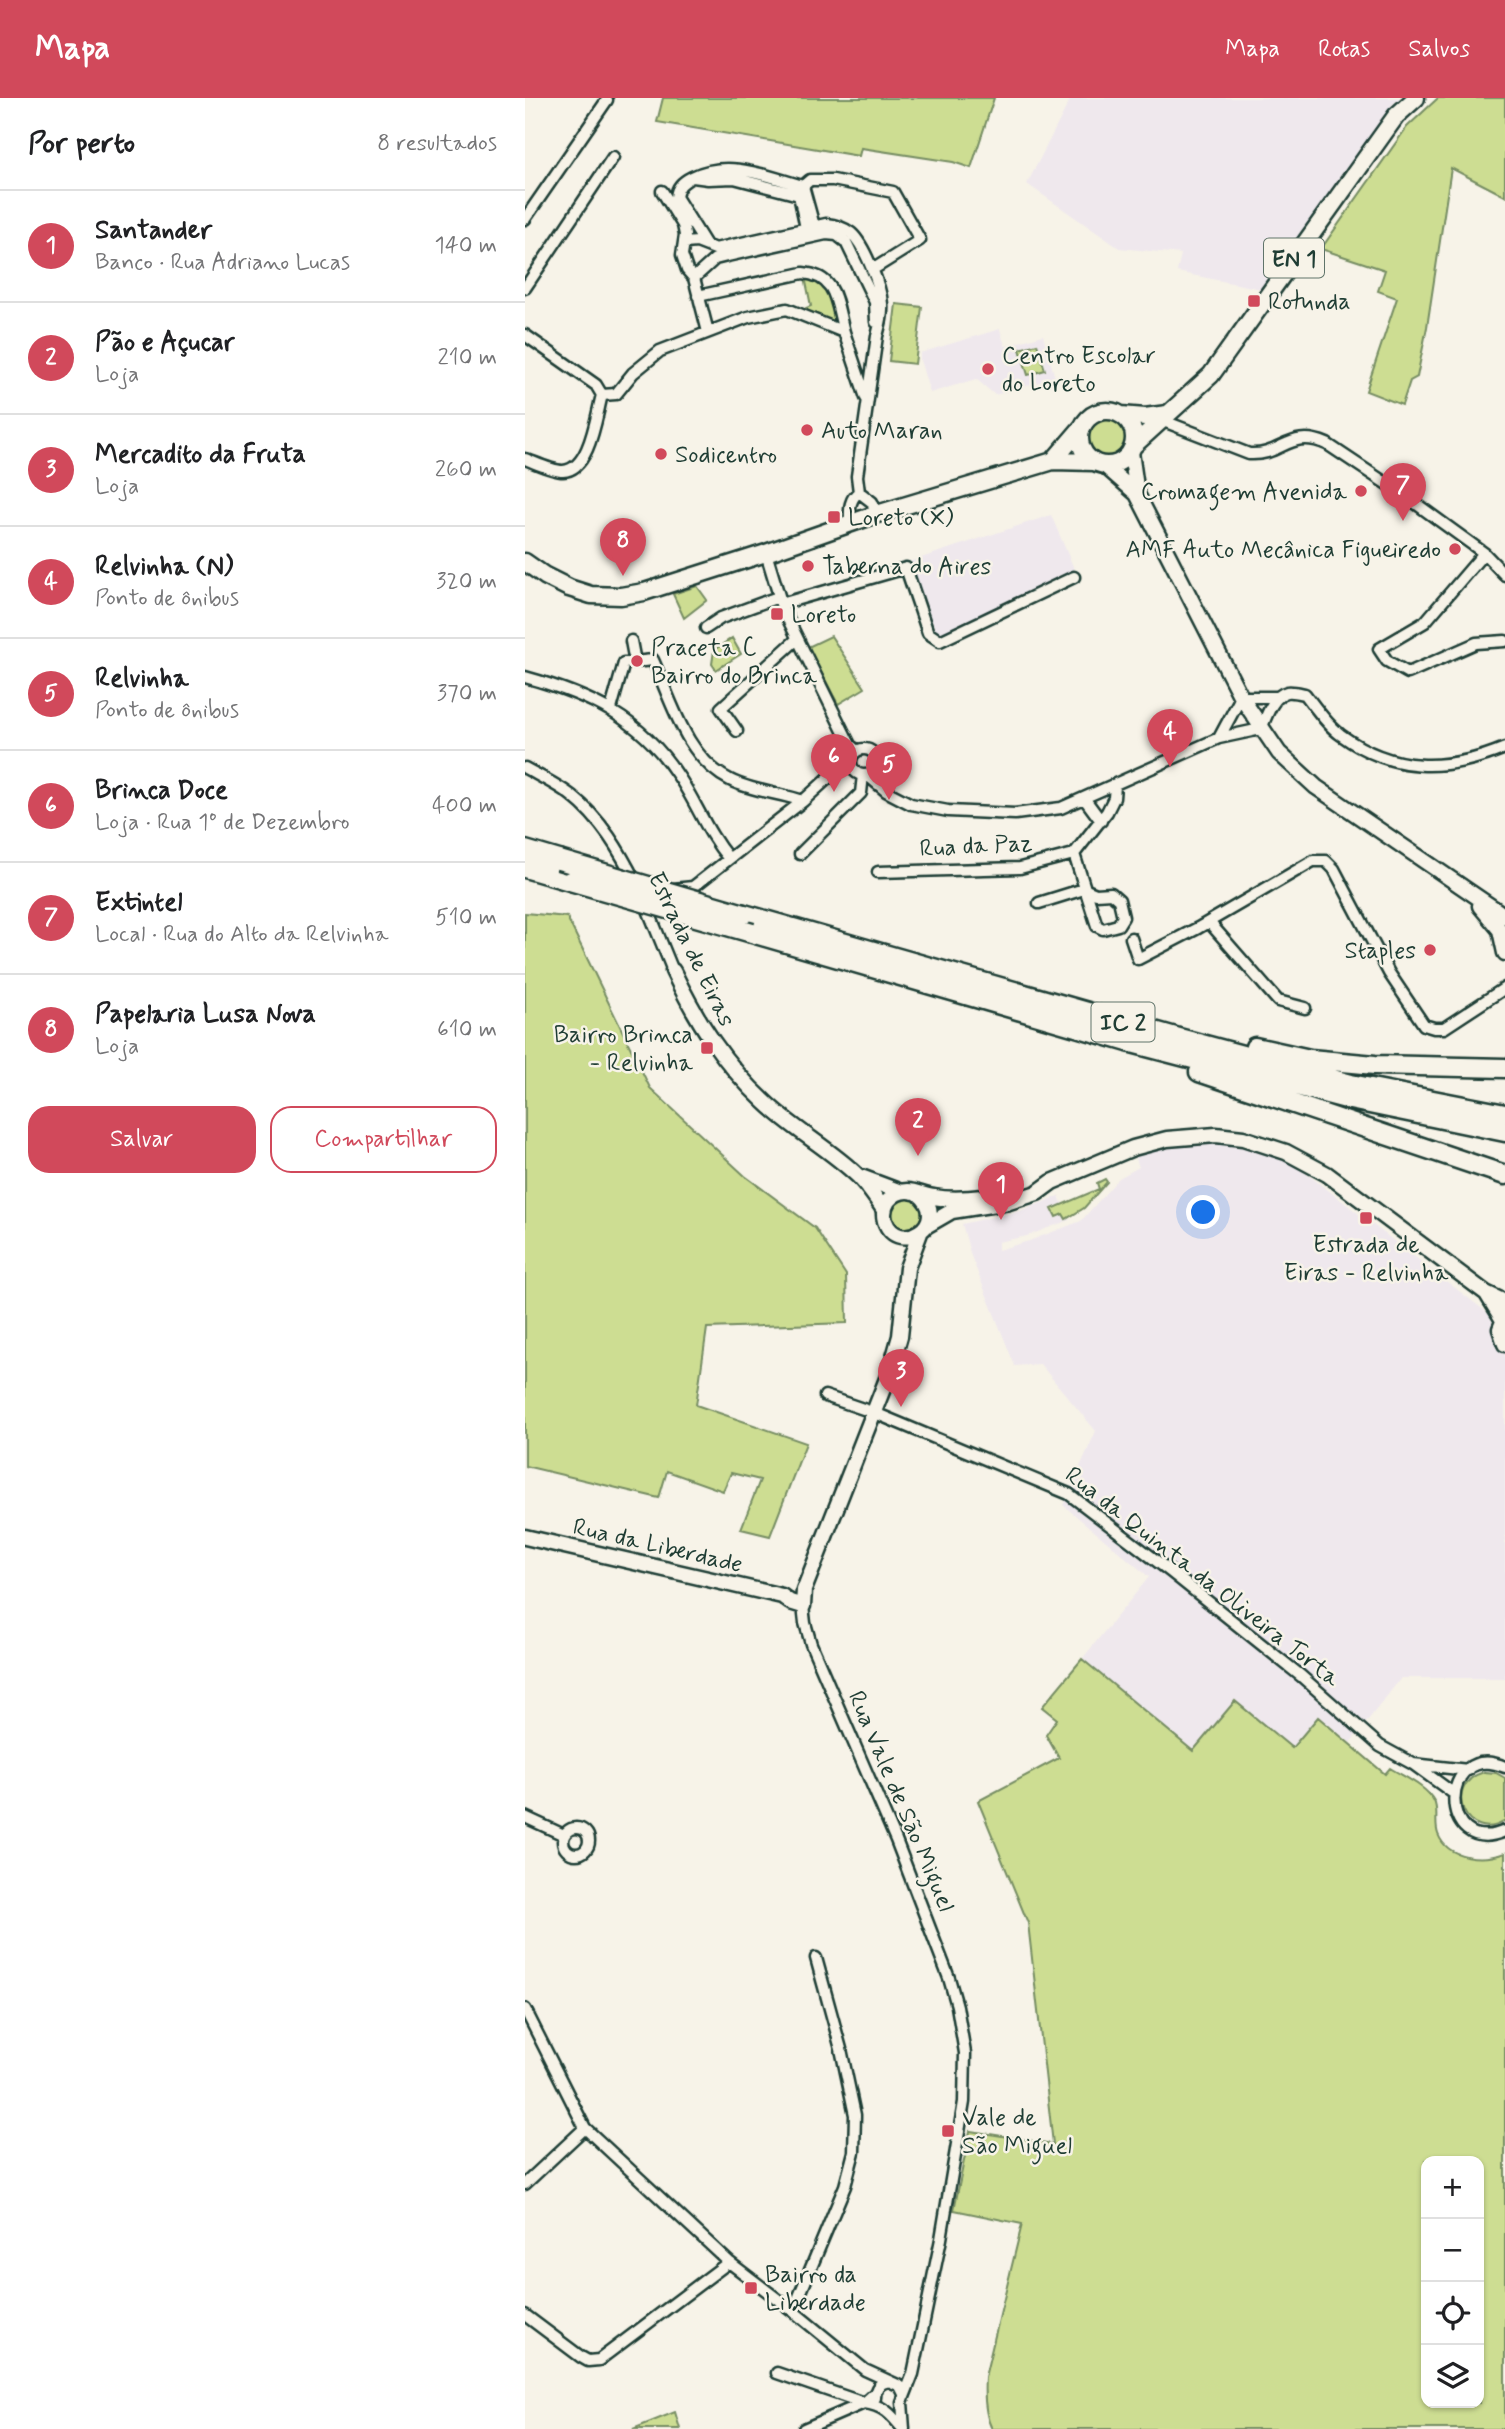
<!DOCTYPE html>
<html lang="pt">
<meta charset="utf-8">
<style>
:root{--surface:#fff;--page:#f6f6f6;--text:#202124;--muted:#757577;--line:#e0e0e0;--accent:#d1495b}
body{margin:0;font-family:Mynerve,sans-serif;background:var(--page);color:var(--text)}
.controls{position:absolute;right:21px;bottom:21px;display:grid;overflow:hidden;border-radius:14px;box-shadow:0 2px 5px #0004}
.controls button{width:63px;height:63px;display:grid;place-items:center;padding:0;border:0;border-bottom:2px solid var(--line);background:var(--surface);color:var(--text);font:35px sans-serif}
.you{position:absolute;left:679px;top:1115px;width:24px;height:24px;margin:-18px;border:5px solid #fff;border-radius:50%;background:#1a73e8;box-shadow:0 0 0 10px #1a73e833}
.badge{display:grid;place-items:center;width:46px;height:46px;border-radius:50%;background:var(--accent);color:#fff;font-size:23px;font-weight:700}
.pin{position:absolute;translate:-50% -58px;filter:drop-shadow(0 2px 4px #0008)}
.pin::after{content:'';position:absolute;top:37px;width:24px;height:21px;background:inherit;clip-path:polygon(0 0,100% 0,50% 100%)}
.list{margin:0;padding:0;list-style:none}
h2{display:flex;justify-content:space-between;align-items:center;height:91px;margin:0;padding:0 28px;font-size:30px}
h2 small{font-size:23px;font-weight:400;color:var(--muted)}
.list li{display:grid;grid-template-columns:46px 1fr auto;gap:21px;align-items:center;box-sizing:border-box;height:112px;padding:0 28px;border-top:2px solid var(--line)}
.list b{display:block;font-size:26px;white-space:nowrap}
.list p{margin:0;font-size:23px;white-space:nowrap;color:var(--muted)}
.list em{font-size:23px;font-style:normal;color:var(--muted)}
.actions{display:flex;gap:14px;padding:21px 28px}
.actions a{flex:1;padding:16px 0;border:2px solid var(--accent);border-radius:21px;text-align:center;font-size:24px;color:var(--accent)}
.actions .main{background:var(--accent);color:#fff}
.icon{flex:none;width:38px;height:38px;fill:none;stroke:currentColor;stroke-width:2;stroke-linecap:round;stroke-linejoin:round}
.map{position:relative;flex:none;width:980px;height:2331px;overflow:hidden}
header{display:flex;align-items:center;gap:42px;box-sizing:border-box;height:98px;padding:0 35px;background:var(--accent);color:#fff}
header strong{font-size:33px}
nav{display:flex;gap:38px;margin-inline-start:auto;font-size:24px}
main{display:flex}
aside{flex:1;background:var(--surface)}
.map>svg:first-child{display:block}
.built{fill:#efe8ed}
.green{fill:#cddd92;stroke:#768d63;stroke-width:2;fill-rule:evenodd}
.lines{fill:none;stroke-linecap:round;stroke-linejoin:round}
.street-casing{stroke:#1f3d34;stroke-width:15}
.secondary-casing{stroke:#1f3d34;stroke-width:19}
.primary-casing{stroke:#1f3d34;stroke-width:21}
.highway-casing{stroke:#1f3d34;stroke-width:23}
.street{stroke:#f7f3e8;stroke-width:10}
.secondary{stroke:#f7f3e8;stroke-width:14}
.primary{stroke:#f7f3e8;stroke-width:16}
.highway{stroke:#f7f3e8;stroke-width:18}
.highway-bridge-casing{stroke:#1f3d34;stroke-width:23;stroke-linecap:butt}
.highway-bridge{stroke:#f7f3e8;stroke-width:18}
.poi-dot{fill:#d1495b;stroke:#f7f3e8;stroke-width:2.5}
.labels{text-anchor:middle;stroke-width:5;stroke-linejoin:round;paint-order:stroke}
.shield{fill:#f7f3e8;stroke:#60746a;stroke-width:2}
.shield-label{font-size:23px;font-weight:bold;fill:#1f3d34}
.poi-label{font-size:24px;fill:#1f3d34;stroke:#f7f3e8;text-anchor:start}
.street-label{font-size:24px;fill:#1f3d34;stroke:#f7f3e8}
</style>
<header>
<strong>Mapa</strong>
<nav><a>Mapa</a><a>Rotas</a><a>Salvos</a></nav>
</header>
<main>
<aside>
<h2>Por perto<small>8 resultados</small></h2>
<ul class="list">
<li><span class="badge">1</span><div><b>Santander</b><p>Banco · Rua Adriano Lucas</p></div><em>140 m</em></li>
<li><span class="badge">2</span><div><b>Pão e Açucar</b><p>Loja</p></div><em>210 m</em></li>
<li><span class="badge">3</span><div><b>Mercadito da Fruta</b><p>Loja</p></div><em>260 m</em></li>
<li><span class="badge">4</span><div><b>Relvinha (N)</b><p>Ponto de ônibus</p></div><em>320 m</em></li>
<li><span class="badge">5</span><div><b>Relvinha</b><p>Ponto de ônibus</p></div><em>370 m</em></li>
<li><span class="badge">6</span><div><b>Brinca Doce</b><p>Loja · Rua 1º de Dezembro</p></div><em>400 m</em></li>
<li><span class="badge">7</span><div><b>Extintel</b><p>Local · Rua do Alto da Relvinha</p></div><em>510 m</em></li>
<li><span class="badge">8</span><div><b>Papelaria Lusa Nova</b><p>Loja</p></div><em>610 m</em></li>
</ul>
<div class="actions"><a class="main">Salvar</a><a>Compartilhar</a></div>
</aside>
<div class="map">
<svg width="980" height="2331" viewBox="0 0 980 2331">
<rect width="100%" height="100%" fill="#f7f3e8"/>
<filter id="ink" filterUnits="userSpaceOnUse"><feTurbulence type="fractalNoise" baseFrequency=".0143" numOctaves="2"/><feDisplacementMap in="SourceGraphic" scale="14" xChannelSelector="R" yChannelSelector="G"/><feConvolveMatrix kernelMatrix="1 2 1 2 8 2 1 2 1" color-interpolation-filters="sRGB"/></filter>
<g filter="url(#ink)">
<path class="built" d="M 546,0 L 875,0 L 868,6 L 736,191 L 652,174 L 656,156 L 594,150 L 502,86 Z
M 475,231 L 480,248 L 518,237 L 530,280 L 470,297 L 451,281 L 405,295 L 395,262 L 395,255 Z
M 526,417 L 550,473 L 420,535 L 411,533 L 384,464 Z
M 693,1043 L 760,1059 L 964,1216 L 980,1253 L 980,1580 L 876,1580 L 825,1645 L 793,1619 L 767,1651 L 669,1654 L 557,1561 L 624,1479 L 538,1407 L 571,1333 L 515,1266 L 490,1268 L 446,1158 L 437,1126 L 495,1113 L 534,1098 L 544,1122 L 502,1138 L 473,1144 L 473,1152 L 504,1143 L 556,1123 L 594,1080 L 614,1069 L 610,1058 L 656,1047 Z"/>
<path class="green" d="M 138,0 L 469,0 L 446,70 L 428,64 L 336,50 L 334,58 L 132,24 Z
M 913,0 L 980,0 L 980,98 L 926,70 L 902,229 L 892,279 L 885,283 L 877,307 L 841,293 L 872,200 L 853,193 L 860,172 L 796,151 L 882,29 Z
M 280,179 L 290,179 L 304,188 L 314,227 L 282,214 L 281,210 L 286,208 Z
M 371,206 L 397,209 L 390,266 L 364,263 Z
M 512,246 L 520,272 L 503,277 L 495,251 Z
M562 341a21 21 0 1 1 42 0a21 21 0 1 1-42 0Z
M 172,488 L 182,502 L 159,520 L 148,496 Z
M 306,538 L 340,590 L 313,606 L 283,549 Z
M 207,540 L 216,556 L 191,572 L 187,566 L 189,552 Z
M 0,815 L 42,819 L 125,990 L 220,1078 L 290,1130 L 321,1177 L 322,1225 L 182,1230 L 171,1307 L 281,1345 L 245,1438 L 216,1431 L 235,1382 L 206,1375 L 198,1393 L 142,1373 L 134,1400 L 0,1368 Z
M 580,1081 L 582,1084 L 559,1110 L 541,1121 L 538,1116 L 531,1119 L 527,1111 L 574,1091 L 572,1085 Z
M365 1116a17 17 0 1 1 34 0a17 17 0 1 1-34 0Z
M 557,1561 L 668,1653 L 710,1603 L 767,1650 L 793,1619 L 860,1676 L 865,1670 C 879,1679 901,1688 909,1703 C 914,1713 909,1725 913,1736 C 923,1762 958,1763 980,1755 L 980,2331 L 467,2331 C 459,2316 459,2296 460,2279 L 497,2126 L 429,2112 L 445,2033 L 528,2046 L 503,1825 L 453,1703 L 534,1660 L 521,1637 L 532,1621 L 517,1609 ZM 954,2063 L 954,2305 L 901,2305 L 901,2063 Z
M 959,1674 L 971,1675 L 980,1680 L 980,1723 C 942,1747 915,1687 959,1674 Z
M 150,2314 L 155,2331 L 108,2331 Z"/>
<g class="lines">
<defs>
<path id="street" d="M 168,79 L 183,81 L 209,80 L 274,97 L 281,130
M 137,93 L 158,127 L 160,137 L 157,157 L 162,172 L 169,180 L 183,234
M 0,121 L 82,2
M 289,128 L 278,88 L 285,82 L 308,82 L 368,94 L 395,142 L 347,172
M 160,145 L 172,144 L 190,151 L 301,126 C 311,127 318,129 326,135 C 339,146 356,189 357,206 C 358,217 355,227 352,238 L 332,378 L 334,394 C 323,402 325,413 325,425
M 181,147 L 151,99 C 152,89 157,84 167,79 C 204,61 241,78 278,88
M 169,180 L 190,161 L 202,158 L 301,136 L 312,137 L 321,144 L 350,204 L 351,224
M 0,190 L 88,59
M 173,198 L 278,175 C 313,178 311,206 319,234
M 0,237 L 71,287 L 77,297 C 71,318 65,372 38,373 C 27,373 11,365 0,361
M 77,297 L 91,296 L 108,275 L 135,253 L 223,219 L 262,211 L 319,234 L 341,300
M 636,322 L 724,356 C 758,358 764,330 802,346 L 886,402 L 959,455 L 980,477
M 334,394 L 347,404 L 352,416
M 241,455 L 258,511 L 325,647 L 332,653
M 959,455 L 900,524 L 854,551 L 862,563 L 883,575 L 951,545 L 980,543
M 256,506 L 381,470 L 403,535 L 415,543 L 549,479
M 181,530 L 196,520 L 253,499
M 106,543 L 110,564
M 0,579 C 65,597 116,620 154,679 C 172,706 182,735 204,761
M 86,611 L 99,565 L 128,562 C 147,604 161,660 205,682 C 226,693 255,695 278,703
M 212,633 L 196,610 L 271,542
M 694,640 L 716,599 L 754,599
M326 664a13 13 0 1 1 26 0a13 13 0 1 1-26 0Z
M 0,670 C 16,679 33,687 47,698 C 76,721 95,753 111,785
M 342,677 L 361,693 L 386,706 L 423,713 L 490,716 L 536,710 L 694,640 L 736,631 C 741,619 748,597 762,594 C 767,593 775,595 780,596 C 790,609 802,627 816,637 C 868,675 922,674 980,650
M 559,700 L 576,723
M 275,756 L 336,695 L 338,677
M 353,774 L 495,770 L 549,756 L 582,714 L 589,700 L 590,687
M 148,791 L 168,789 L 278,703 L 312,672 L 326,667
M 119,802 L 148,873
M 514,805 L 559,791 L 571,796 L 586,795 L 594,802 L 598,819 L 593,827 L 578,831 L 572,828 L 549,756
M 684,824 L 753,903 L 780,910
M 606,840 L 613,861 L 673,830 L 788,763 L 801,763 L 809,771 L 864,875 L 899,927 L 909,930 L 919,930 L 980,890
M 300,1298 L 350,1315 L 544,1396 L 646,1474 L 776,1578 L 855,1648 L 888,1666 L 928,1695
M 278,1508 L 280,1525 L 286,1546 L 371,1742 L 424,1880 L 432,1908 L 440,1955 L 439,2004 L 416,2141 L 388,2276 L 377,2304 L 379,2331
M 888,1666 L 943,1672
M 980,1669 C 913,1641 912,1762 980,1733
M 0,1719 L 39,1737
M38 1743a13 13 0 1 1 26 0a13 13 0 1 1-26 0Z
M 0,1911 L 60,2030 L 204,2164 L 268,2213 L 340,2272 L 364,2283
M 0,2086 L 60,2030
M 268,2213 L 320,2088 L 329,2054 L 330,2017 L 316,1951 L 291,1860
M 0,2217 L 56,2259 L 63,2263 L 74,2262 L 204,2164
M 252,2275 L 339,2305 C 358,2307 366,2316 378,2331
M 350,2300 C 350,2290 354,2285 364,2283 L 375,2288 L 379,2296
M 279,2331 L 339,2305 L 350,2295"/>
<path id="secondary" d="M 606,354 L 612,396 L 716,599 L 754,655 L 791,689 L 980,818
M 579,367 L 612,396
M 955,808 L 975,832 L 980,855
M 148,873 C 172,923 199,966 240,1004 C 268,1031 305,1051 333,1078 C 343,1088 351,1100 359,1112
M 336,1079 L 376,1094
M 394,1096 C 428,1125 373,1159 360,1123 C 358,1116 359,1109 363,1103 C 368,1097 375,1093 382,1093 C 391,1093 400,1098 409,1099 C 425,1102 441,1101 458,1099
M 401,1128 L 427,1113 L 484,1104 L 512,1095 L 527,1084 L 608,1050 L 642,1041 L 691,1037 L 718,1040 L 761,1054 L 802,1076 L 961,1195 L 980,1204
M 962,1196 L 978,1222
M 980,1219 L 975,1231 L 980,1246
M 0,1439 L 257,1498 L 265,1504 L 278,1508 L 279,1492 L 365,1273 L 375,1238 L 382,1170 L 395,1135"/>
<path id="primary" d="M555 340a27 27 0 1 1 54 0a27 27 0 1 1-54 0Z
M 596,317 L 620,319 L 642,316
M 608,348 L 686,277 L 871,18 L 891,0
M 528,363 L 558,328
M 0,464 L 20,478 L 44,490 L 66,497 L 96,498 L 119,494 L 241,455 L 352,416 L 528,363 L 569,364"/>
<path id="highway" d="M 0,752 L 34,762
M 0,770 L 45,783
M 219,816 L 654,940 L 826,986 L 980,1016
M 227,835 L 603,944 L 825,1002 L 980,1034
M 730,949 L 785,961 L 850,967 L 980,970
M 674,974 L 980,1077"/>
</defs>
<use href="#street" class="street-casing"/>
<use href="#secondary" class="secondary-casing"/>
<use href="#primary" class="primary-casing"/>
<use href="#highway" class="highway-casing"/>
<use href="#street" class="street"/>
<use href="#secondary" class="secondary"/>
<use href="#primary" class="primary"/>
<use href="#highway" class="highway"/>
<defs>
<path id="highway-bridge" d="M 34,762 L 219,816
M 45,783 L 227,835"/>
</defs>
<use href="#highway-bridge" class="highway-bridge-casing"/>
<use href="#highway-bridge" class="highway-bridge"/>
</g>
</g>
<g class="poi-dot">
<rect x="722" y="196" width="14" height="14" rx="3.5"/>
<circle cx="463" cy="271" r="7"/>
<circle cx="282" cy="332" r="7"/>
<circle cx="136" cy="356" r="7"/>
<circle cx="836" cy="393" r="7"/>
<rect x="302" y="412" width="14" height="14" rx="3.5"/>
<circle cx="930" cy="451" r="7"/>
<circle cx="283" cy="468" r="7"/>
<rect x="245" y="509" width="14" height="14" rx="3.5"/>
<circle cx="112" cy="563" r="7"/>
<circle cx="905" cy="852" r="7"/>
<rect x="175" y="943" width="14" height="14" rx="3.5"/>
<rect x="834" y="1113" width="14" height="14" rx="3.5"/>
<rect x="416" y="2026" width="14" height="14" rx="3.5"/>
<rect x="219" y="2183" width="14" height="14" rx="3.5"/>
</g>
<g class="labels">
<g class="shield">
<rect x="739" y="140.5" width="60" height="39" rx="5"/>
<rect x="566.5" y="904.5" width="63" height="39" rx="5"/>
</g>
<g class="shield-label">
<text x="769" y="168">EN 1</text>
<text x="598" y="932">IC 2</text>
</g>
<g class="poi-label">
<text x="743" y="211">Rotunda</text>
<text x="477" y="265">Centro Escolar<tspan x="477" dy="28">do Loreto</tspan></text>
<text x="296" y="340">Auto Maran</text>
<text x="150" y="364">Sodicentro</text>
<text x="822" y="401" text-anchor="end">Cromagem Avenida</text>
<text x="323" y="427">Loreto (X)</text>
<text x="916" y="459" text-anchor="end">AMF Auto Mecânica Figueiredo</text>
<text x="297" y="476">Taberna do Aires</text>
<text x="266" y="524">Loreto</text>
<text x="126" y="557">Praceta C<tspan x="126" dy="28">Bairro do Brinca</tspan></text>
<text x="891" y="860" text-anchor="end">Staples</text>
<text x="168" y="944" text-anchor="end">Bairro Brinca<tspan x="168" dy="28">- Relvinha</tspan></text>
<text x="841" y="1154" text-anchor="middle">Estrada de<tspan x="841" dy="28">Eiras - Relvinha</tspan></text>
<text x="437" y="2027">Vale de<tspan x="437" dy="28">São Miguel</tspan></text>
<text x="240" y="2184">Bairro da<tspan x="240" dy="28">Liberdade</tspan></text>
</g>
<g class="street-label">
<text transform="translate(451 747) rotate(-3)" y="8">Rua da Paz</text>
<text transform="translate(167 851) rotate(64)" y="8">Estrada de Eiras</text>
<text transform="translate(133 1447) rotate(13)" y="8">Rua da Liberdade</text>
<text transform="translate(678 1478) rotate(38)" y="8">Rua da Quinta da Oliveira Torta</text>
<text transform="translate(377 1703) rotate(67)" y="8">Rua Vale de São Miguel</text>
</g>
</g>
</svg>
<div class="controls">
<button>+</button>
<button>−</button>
<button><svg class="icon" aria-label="locate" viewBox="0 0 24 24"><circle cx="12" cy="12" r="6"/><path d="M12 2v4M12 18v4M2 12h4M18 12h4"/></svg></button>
<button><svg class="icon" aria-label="layers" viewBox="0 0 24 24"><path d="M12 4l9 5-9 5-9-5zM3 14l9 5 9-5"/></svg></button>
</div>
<div class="you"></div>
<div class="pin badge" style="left:476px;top:1122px">1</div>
<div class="pin badge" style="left:393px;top:1058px">2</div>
<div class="pin badge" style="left:376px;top:1309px">3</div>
<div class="pin badge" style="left:645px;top:669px">4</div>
<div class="pin badge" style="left:364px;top:702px">5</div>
<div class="pin badge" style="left:309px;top:694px">6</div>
<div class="pin badge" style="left:878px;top:423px">7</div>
<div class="pin badge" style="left:98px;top:478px">8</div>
</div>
</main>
